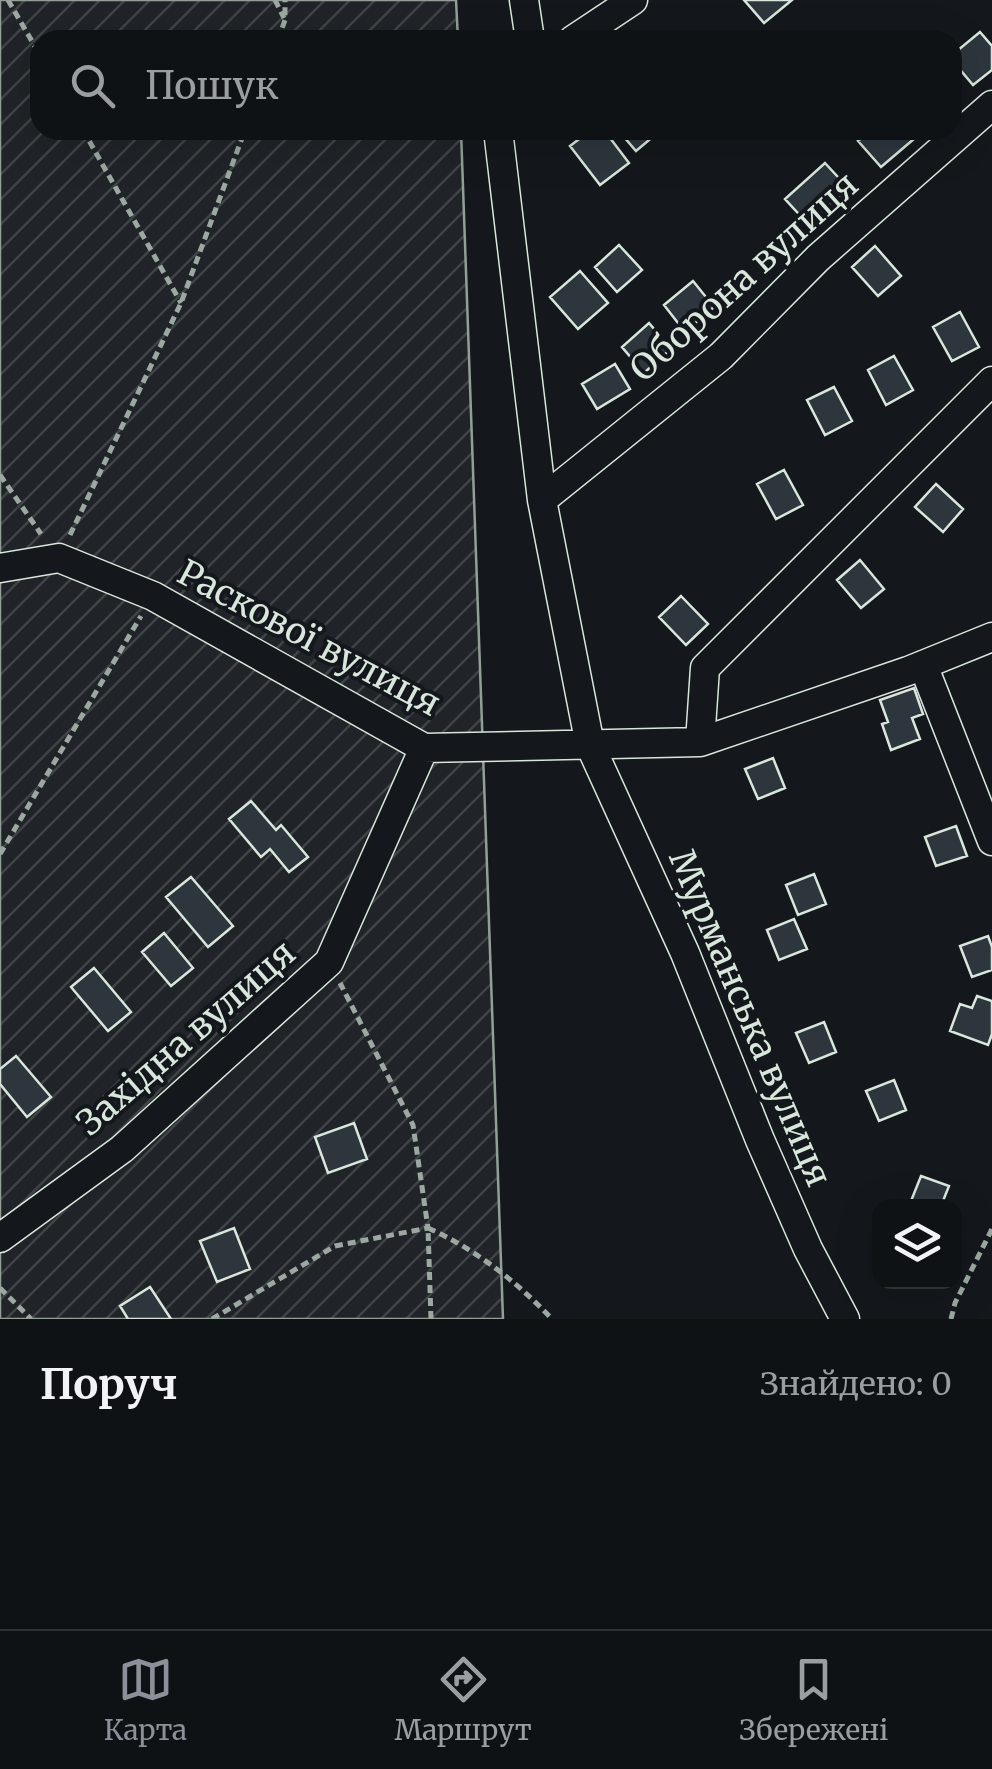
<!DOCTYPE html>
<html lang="uk">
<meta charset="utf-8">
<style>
:root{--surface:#0f1215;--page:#181b1e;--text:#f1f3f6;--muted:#9b9ea0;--line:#2f3234;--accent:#8c9099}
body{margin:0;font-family:Merriweather,serif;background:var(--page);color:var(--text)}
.controls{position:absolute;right:30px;bottom:30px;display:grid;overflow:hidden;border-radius:20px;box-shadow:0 10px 40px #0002}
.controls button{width:90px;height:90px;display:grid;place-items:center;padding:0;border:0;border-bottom:2px solid var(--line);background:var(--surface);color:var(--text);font:50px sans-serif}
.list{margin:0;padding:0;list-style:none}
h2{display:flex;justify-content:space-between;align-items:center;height:130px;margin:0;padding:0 40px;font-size:42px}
h2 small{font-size:32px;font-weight:400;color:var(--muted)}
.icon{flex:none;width:55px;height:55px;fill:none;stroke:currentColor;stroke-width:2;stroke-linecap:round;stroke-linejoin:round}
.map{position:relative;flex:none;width:992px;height:1319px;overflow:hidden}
.search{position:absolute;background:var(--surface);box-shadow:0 10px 40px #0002;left:30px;right:30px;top:30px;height:110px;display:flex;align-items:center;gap:25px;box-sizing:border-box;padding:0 35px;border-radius:30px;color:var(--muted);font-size:38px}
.sheet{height:310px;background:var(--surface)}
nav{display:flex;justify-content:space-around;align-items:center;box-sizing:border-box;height:140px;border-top:2px solid var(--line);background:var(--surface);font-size:28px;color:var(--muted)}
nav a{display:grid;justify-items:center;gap:5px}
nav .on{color:var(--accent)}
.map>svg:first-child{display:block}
.garden{fill:url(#garden-furrows);stroke:#939e99;stroke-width:2.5}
.building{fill:#2c363c;stroke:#d8e6dc;stroke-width:2.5}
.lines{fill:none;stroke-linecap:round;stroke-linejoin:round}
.minor-casing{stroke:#d8e6dc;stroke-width:31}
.path{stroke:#9da8a2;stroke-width:5;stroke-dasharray:8 5;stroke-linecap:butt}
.minor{stroke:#14181c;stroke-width:28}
.labels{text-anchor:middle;stroke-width:8;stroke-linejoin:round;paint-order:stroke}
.street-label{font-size:35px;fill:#d8e6dc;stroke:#14181c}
</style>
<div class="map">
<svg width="992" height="1319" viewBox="0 0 992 1319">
<defs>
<pattern id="garden-furrows" width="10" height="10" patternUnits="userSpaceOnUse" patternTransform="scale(2.5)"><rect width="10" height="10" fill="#202428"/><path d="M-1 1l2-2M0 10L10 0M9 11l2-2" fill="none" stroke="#404447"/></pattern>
</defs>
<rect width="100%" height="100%" fill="#14181c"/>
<path class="garden" d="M 0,0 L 456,0 L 458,40 L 40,40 L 40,130 L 461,130 L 503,1319 L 0,1319 Z"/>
<path class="building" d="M 744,0 L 792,0 L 764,23 Z
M 980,32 L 992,46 L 992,70 L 973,85 L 952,60 L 952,55 Z
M 591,130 L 604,130 L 629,163 L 600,185 L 570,146 Z
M 618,130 L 661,130 L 636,151 Z
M 871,130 L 908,130 L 915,138 L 881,167 L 858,141 Z
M 825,163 L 848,188 L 808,224 L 785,199 Z
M 619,245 L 642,270 L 617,292 L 595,267 Z
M 875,246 L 901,276 L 878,296 L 852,267 Z
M 580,271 L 608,303 L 578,329 L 550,297 Z
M 693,281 L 714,307 L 685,332 L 664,305 Z
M 960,312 L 979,347 L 952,361 L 933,327 Z
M 649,323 L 671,349 L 644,373 L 622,347 Z
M 894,356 L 913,390 L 886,405 L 868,370 Z
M 615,364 L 630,389 L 597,409 L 582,384 Z
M 834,387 L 852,421 L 825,435 L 807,400 Z
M 784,470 L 803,505 L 776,519 L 757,484 Z
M 936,484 L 963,509 L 943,532 L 915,507 Z
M 860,560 L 884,589 L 861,608 L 837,580 Z
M 681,596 L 708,624 L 686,645 L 659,617 Z
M 914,688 L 923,714 L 912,718 L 920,739 L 891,750 L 882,724 L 888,722 L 880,700 Z
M 773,758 L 785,788 L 758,799 L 745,769 Z
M 251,801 L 276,830 L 281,825 L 308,857 L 289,872 L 270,849 L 261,857 L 229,819 Z
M 956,826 L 967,856 L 936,866 L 925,837 Z
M 814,874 L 826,904 L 798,915 L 786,885 Z
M 191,877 L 233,926 L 208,947 L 166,897 Z
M 794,919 L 807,949 L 779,960 L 767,930 Z
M 164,933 L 193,968 L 171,986 L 142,952 Z
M 988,936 L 992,947 L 992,970 L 972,977 L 960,946 Z
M 94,968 L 131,1012 L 108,1031 L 71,987 Z
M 977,996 L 992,1001 L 992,1034 L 988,1045 L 950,1031 L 960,1004 L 972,1008 Z
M 824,1022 L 836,1052 L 809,1063 L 796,1033 Z
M 16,1056 L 51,1097 L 27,1117 L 0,1084 L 0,1069 Z
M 894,1080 L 906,1110 L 879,1121 L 866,1091 Z
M 354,1123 L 367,1159 L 328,1173 L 315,1137 Z
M 921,1176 L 949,1186 L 941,1206 L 909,1206 Z
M 234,1228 L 250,1269 L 217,1282 L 200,1241 Z
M 150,1287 L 171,1319 L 128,1319 L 120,1306 Z"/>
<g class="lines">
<defs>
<path id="minor" d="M 524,0 L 530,40
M 573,40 L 633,0
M 498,130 L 542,500 L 590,745 L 685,953 L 760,1140 L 808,1249 L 845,1319
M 542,500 L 721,356 L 818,258 L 992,105
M 0,568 L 59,558 L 153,596 L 424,748 L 700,742 L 908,671 L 992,637
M 923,665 L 992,841
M 700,742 L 705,668 L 992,381
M 0,1238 L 122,1149 L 329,962 L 424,748"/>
</defs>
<use href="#minor" class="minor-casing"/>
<path class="path" d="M 8,0 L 40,55
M 275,0 L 284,18
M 278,40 L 285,20 L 285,0
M 83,130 L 181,303
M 0,475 L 41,534
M 70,535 L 181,303 L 245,130
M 0,854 L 141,616
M 0,1288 L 31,1319
M 212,1319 L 335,1246 L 428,1228 L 413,1125 L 340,983
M 431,1319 L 428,1228 C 475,1249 516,1281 552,1319
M 951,1319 L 955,1303 L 992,1229"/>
<use href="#minor" class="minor"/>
</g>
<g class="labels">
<g class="street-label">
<text transform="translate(744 277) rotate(-42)" y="12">Оборона вулиця</text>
<text transform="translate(309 638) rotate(28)" y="12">Раскової вулиця</text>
<text transform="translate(750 1018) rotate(67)" y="12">Мурманська вулиця</text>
<text transform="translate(186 1038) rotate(-41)" y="12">Західна вулиця</text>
</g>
</g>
</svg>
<div class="controls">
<button><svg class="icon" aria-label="layers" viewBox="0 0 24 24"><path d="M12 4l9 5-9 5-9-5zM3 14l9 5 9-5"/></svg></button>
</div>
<div class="search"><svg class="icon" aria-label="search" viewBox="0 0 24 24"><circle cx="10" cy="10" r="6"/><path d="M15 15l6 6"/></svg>Пошук</div>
</div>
<section class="sheet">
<h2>Поруч<small>Знайдено: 0</small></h2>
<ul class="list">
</ul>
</section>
<nav>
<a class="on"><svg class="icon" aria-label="map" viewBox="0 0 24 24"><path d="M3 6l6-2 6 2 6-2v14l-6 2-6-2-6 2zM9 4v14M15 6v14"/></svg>Карта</a>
<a><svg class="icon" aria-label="directions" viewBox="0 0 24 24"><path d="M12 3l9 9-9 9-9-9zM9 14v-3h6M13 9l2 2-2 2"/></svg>Маршрут</a>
<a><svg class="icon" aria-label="saved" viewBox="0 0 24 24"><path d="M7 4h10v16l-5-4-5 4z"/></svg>Збережені</a>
</nav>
